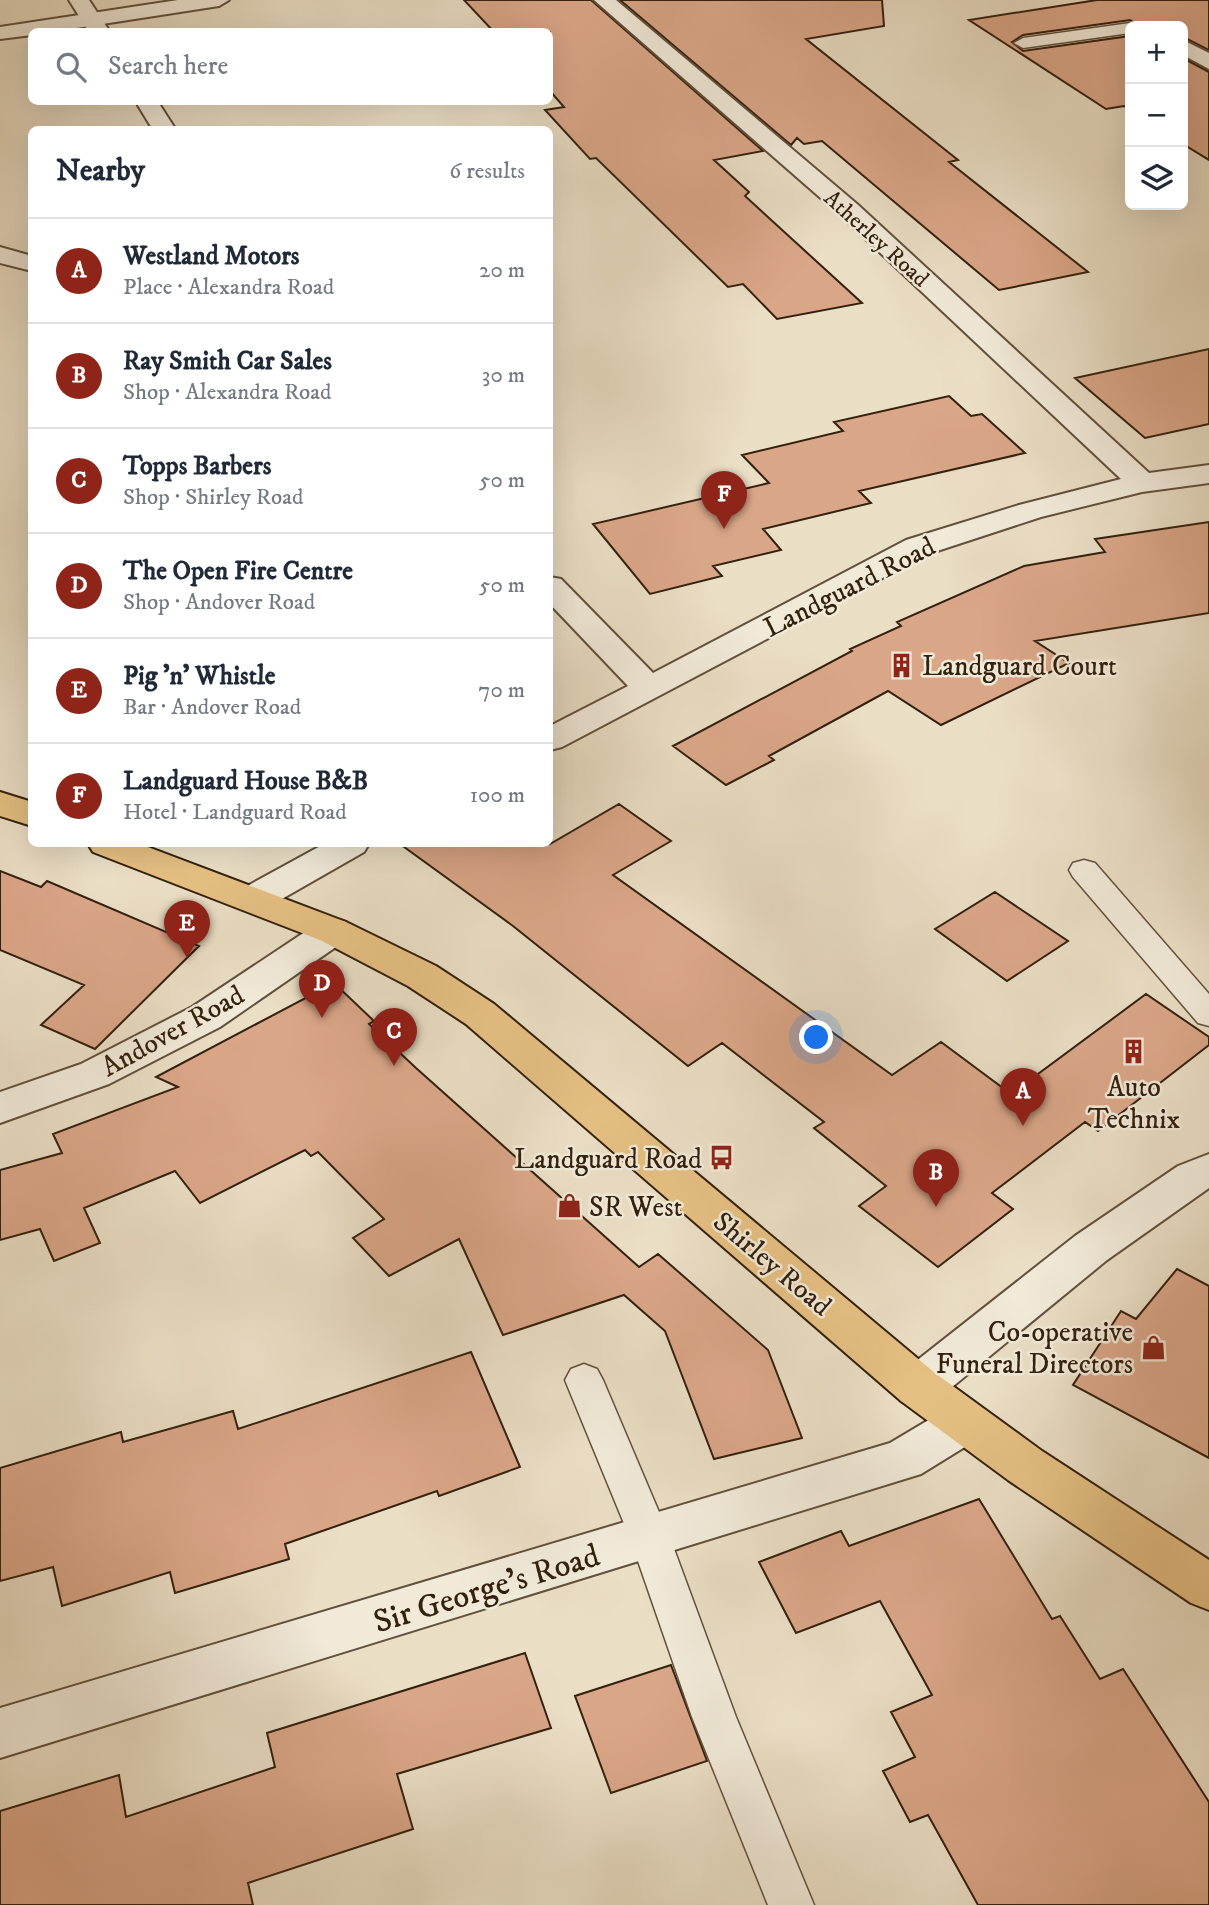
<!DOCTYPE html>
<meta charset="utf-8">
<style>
:root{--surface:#fff;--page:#f2f2f3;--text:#1f2937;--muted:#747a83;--line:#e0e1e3;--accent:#8f2418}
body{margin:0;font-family:"IM FELL DW Pica",serif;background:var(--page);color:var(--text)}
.controls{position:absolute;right:21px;top:21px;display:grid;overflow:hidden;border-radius:10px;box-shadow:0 7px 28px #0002}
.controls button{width:63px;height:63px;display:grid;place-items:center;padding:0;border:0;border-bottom:2px solid var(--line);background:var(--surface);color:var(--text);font:35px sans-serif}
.you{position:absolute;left:817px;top:1038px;width:24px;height:24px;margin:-18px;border:5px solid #fff;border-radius:50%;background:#1a73e8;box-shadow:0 0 0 10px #1a73e833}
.badge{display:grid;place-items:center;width:46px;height:46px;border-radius:50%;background:var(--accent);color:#fff;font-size:23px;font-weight:700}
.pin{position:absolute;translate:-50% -58px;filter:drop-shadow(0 2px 4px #0008)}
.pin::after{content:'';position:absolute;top:37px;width:24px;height:21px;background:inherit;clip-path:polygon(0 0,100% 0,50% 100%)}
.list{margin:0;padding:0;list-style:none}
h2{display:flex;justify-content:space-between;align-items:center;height:91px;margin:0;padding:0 28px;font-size:30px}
h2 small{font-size:23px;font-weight:400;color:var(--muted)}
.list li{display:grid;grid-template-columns:46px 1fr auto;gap:21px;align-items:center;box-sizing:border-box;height:105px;padding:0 28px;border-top:2px solid var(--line)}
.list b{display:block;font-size:26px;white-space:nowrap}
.list p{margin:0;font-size:23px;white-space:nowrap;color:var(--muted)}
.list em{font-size:23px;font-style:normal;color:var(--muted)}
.icon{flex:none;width:38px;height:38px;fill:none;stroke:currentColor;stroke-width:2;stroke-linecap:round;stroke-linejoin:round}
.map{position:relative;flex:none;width:1209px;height:1905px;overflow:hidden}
.search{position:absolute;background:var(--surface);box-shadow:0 7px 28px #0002;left:28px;top:28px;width:525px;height:77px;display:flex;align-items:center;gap:18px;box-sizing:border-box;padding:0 24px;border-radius:10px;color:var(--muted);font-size:26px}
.panel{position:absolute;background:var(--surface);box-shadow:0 7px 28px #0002;left:28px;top:126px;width:525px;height:721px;border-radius:10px}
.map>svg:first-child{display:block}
.building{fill:#daa688;stroke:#33200d;stroke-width:2}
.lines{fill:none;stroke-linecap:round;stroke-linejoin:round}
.service-casing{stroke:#61503b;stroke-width:3}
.minor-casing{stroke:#61503b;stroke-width:4}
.tertiary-casing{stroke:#61503b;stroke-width:4}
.primary-casing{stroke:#33200d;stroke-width:4}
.service{fill:#f1ead9;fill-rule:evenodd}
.minor{fill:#f1ead9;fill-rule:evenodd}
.tertiary{fill:#f1ead9;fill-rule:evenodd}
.primary{fill:#e5bf82;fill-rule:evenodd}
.labels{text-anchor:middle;stroke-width:5;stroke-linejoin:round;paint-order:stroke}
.far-street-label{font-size:23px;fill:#33200d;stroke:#f1ead9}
.street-label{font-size:28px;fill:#33200d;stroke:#f1ead9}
.poi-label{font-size:28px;fill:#33200d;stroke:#f1ead9;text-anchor:start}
.near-street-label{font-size:33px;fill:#33200d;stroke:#f1ead9}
</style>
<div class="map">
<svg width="1209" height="1905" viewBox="0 0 1209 1905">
<rect width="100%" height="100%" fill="#eadec5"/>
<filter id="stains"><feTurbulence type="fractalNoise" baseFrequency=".00286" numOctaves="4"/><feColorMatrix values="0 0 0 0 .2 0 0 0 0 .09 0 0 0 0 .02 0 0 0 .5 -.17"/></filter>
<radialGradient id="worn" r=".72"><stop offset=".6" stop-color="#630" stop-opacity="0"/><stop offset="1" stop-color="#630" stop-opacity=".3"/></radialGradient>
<path class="building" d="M 464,0 L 591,0 L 763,151 L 714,160 L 749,192 L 745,196 L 862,303 L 777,319 L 743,284 L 728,287 L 596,158 L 590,159 L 545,110 L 564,107 L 550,91 L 550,32 L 494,32 Z
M 620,0 L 882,0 L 884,26 L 806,39 L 958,160 L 949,162 L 1088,272 L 999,290 L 822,141 L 804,144 L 797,138 L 791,145 Z
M 1097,0 L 1209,0 L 1209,50 L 1183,37 L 1183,26 L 1139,26 L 1130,20 L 1023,35 L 1012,42 L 1023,51 L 1130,36 L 1130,110 L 1124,106 L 1106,109 L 969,20 Z
M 1183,58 L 1209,72 L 1209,160 L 1183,144 Z
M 1209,349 L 1209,424 L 1145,438 L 1075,378 Z
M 949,396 L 971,416 L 982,414 L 1025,453 L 859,491 L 871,503 L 763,529 L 781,550 L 713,566 L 722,576 L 650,594 L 593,524 L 769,483 L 742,455 L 843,431 L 834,422 Z
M 1209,522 L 1209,613 L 1035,641 L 1069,663 L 941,725 L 888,691 L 769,756 L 774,760 L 726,785 L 673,746 L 852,651 L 850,649 L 901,626 L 897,622 L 1024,566 L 1105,552 L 1095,539 Z
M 619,804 L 671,841 L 613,875 L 892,1075 L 941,1042 L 1011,1094 L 1146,994 L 1209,1037 L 1209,1045 L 1098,1131 L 1085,1122 L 992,1193 L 1013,1209 L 938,1267 L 859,1206 L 886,1186 L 814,1128 L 824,1122 L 722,1043 L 688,1066 L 513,926 L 400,844 L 550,844 Z
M 0,871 L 41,887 L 47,881 L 199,946 L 95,1049 L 41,1025 L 84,985 L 0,950 Z
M 995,892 L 1068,941 L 1007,981 L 935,929 Z
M 334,983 L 374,1021 L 369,1024 L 416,1068 L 639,1267 L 658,1254 L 768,1350 L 802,1438 L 714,1459 L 665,1331 L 624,1295 L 503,1335 L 459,1239 L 389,1276 L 353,1238 L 384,1219 L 318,1152 L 311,1156 L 305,1150 L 200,1203 L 175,1171 L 84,1208 L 100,1243 L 54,1261 L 40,1229 L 0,1240 L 0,1170 L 62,1153 L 53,1134 L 178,1087 L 156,1077 Z
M 1177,1269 L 1209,1286 L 1209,1458 L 1073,1385 L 1121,1311 L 1136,1319 Z
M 471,1352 L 520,1467 L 439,1496 L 437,1491 L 285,1544 L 289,1559 L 175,1593 L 170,1572 L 62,1606 L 53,1567 L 0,1581 L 0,1468 L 121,1432 L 123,1442 L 233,1411 L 238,1429 Z
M 979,1499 L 1052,1619 L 1060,1616 L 1100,1679 L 1123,1669 L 1209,1802 L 1209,1905 L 978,1905 L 928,1815 L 910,1822 L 883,1771 L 915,1757 L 891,1712 L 932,1695 L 880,1601 L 796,1633 L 759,1562 L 841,1531 L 849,1546 Z
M 525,1653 L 551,1728 L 397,1774 L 413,1829 L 248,1883 L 253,1905 L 0,1905 L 0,1811 L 119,1775 L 126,1817 L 275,1767 L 267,1733 Z
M 671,1665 L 707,1761 L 611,1793 L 575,1696 Z"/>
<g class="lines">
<defs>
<path id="service" d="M 1130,23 L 1137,26 L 1130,26 L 1130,33 L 1023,48 L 1014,43 L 1023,38 Z
M 1084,860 L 1095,863 L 1209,994 L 1209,1026 L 1198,1023 L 1073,877 L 1069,870 L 1073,863 Z
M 584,1364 L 597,1369 L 603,1380 L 670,1538 L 736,1717 L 814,1905 L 768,1905 L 692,1717 L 630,1538 L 565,1380 L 571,1369 Z"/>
<path id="minor" d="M 69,0 L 89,0 L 110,32 L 89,32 Z
M 594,0 L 616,0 L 857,204 L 1149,473 L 1209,465 L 1209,483 L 1142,492 L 1041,517 L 928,554 L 562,747 L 550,750 L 550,726 L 628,686 L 550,604 L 550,577 L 561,579 L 653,673 L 906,540 L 1019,505 L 1121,479 L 839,214 Z
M 1183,40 L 1209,53 L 1209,69 L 1183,55 Z
M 136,102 L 158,102 L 176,130 L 153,130 Z
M 0,247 L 32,256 L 32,271 L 0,263 Z
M 324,844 L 369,844 L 364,852 L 266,908 L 253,911 L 240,908 L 234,899 L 240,890 Z
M 333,918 L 346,922 L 352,931 L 346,940 L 220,1027 L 109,1084 L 0,1123 L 0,1092 L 81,1064 L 192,1007 L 320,922 Z
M 1209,1154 L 1209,1188 L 1107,1260 L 935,1401 L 918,1406 L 901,1401 L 895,1387 L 901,1373 L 1075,1236 L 1178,1166 Z
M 964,1403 L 981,1409 L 988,1423 L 981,1437 L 921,1474 L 0,1758 L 0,1708 L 890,1443 L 947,1409 Z"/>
<path id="tertiary" d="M 178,0 L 229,0 L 219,6 L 51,32 L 32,32 L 32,35 L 0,39 L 0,27 Z"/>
<path id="primary" d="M 0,792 L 32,802 L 32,826 L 0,816 Z
M 88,844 L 140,844 L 346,922 L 436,966 L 494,1004 L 935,1373 L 1042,1451 L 1209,1560 L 1209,1610 L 1191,1603 L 1008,1480 L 901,1401 L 466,1024 L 408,986 L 320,940 L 93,852 Z"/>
</defs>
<use href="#service" class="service-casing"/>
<use href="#minor" class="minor-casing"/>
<use href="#tertiary" class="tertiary-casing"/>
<use href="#primary" class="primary-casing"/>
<use href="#service" class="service"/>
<use href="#minor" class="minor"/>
<use href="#tertiary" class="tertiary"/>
<use href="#primary" class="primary"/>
</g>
<defs>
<symbol id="building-bare" viewBox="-9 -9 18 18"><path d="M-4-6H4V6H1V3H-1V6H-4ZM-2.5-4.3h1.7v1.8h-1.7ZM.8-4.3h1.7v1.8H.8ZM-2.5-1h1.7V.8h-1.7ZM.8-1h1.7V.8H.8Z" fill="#8f2418" stroke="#f1ead9" stroke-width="2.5" paint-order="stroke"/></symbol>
<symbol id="bus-bare" viewBox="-9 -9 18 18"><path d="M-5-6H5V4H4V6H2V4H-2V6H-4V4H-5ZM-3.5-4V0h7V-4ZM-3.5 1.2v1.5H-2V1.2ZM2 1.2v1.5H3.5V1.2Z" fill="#8f2418" stroke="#f1ead9" stroke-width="2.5" paint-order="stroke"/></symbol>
<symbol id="shop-bare" viewBox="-9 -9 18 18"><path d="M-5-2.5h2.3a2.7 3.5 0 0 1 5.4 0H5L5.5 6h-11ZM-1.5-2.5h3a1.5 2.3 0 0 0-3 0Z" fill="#8f2418" stroke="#f1ead9" stroke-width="2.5" paint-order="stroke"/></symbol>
</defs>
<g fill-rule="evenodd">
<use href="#building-bare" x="884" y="648" width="35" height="35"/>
<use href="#building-bare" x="1116" y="1034" width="35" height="35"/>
<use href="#bus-bare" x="704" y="1140" width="35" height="35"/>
<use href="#shop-bare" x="552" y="1188" width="35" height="35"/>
<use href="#shop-bare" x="1136" y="1330" width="35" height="35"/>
</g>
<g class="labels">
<g class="far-street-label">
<text transform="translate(877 238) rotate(42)" y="8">Atherley Road</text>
</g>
<g class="street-label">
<text transform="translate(849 586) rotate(-27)" y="10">Landguard Road</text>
<text transform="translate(172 1030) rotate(-29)" y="10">Andover Road</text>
<text transform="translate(773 1263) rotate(40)" y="10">Shirley Road</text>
</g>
<g class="poi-label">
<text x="922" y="675">Landguard Court</text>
<text x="1134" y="1096" text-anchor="middle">Auto<tspan x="1134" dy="32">Technix</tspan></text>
<text x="702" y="1168" text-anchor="end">Landguard Road</text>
<text x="589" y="1216">SR West</text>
<text x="1133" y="1341" text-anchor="end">Co-operative<tspan x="1133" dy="32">Funeral Directors</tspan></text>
</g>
<g class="near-street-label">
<text transform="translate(486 1587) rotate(-17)" y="12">Sir George's Road</text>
</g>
</g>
<rect width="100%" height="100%" filter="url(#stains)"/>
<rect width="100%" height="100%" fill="url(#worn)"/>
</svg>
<div class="controls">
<button>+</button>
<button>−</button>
<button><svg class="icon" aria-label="layers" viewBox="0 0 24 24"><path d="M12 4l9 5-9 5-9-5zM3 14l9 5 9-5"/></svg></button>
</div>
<div class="you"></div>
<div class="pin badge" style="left:1023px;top:1126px">A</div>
<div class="pin badge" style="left:936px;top:1207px">B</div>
<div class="pin badge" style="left:394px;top:1066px">C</div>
<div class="pin badge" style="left:322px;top:1018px">D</div>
<div class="pin badge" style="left:187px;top:958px">E</div>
<div class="pin badge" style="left:724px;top:529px">F</div>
<div class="search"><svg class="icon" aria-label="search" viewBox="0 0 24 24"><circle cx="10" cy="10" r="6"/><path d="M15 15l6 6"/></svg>Search here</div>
<section class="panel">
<h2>Nearby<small>6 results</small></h2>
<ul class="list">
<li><span class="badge">A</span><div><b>Westland Motors</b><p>Place · Alexandra Road</p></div><em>20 m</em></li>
<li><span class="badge">B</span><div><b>Ray Smith Car Sales</b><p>Shop · Alexandra Road</p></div><em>30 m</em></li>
<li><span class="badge">C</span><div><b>Topps Barbers</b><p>Shop · Shirley Road</p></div><em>50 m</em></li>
<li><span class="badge">D</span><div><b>The Open Fire Centre</b><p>Shop · Andover Road</p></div><em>50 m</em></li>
<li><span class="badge">E</span><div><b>Pig 'n' Whistle</b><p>Bar · Andover Road</p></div><em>70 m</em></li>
<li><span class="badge">F</span><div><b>Landguard House B&amp;B</b><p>Hotel · Landguard Road</p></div><em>100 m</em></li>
</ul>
</section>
</div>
